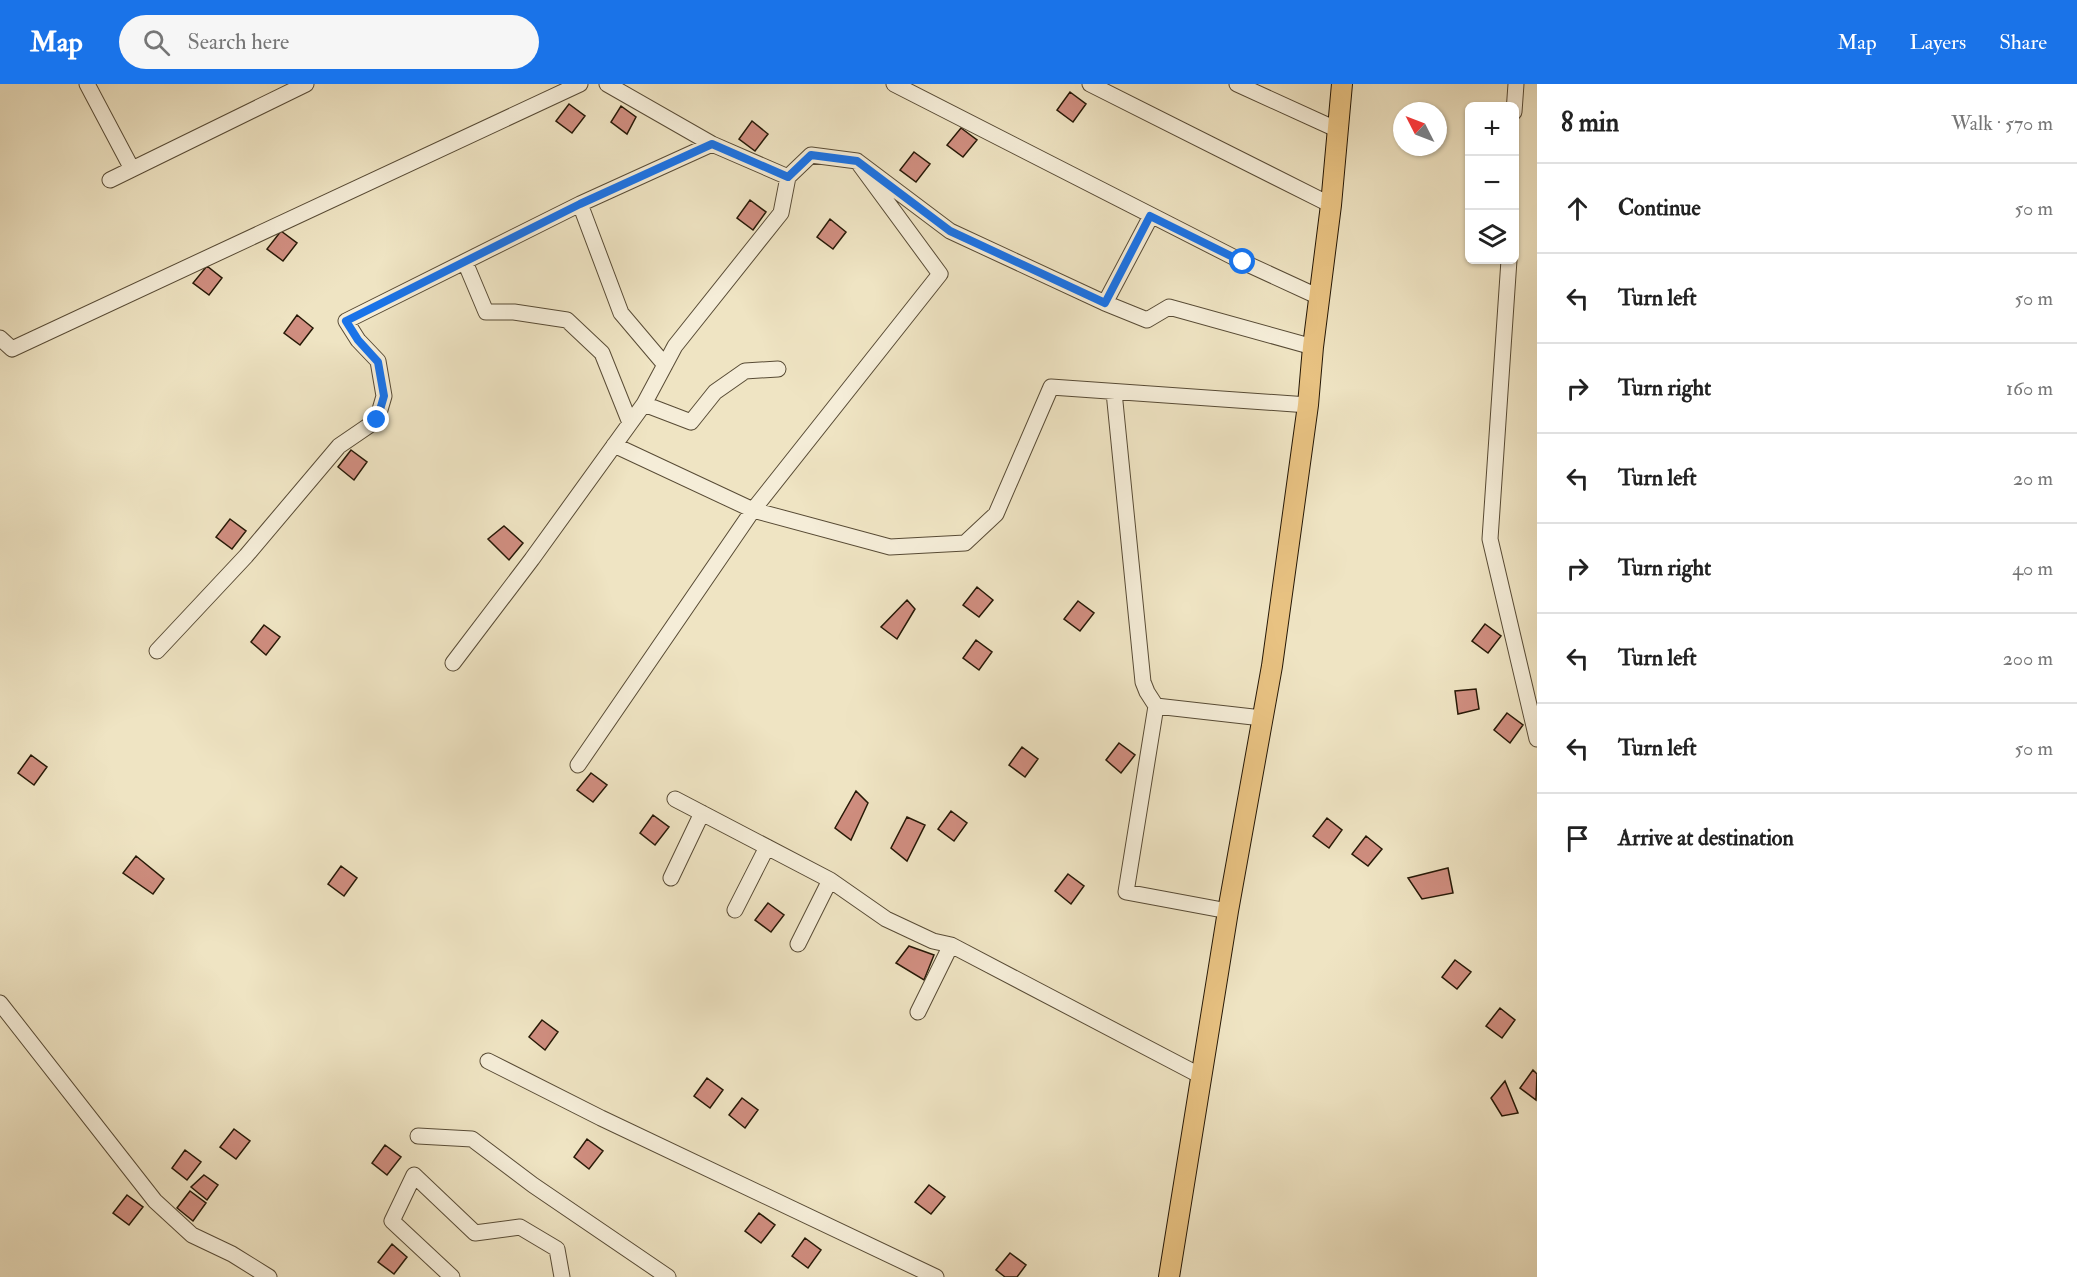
<!DOCTYPE html>
<meta charset="utf-8">
<style>
:root{--surface:#fff;--page:#f6f6f6;--text:#222;--muted:#767676;--line:#e0e0e0;--accent:#1a73e8}
body{margin:0;font-family:"IM FELL Double Pica",serif;background:var(--page);color:var(--text)}
.controls{position:absolute;right:18px;top:18px;display:grid;overflow:hidden;border-radius:9px;box-shadow:0 2px 4px #0004}
.controls button{width:54px;height:54px;display:grid;place-items:center;padding:0;border:0;border-bottom:2px solid var(--line);background:var(--surface);color:var(--text);font:30px sans-serif}
.compass{position:absolute;left:1393px;top:18px;width:54px;height:54px;border-radius:50%;background:var(--surface);box-shadow:0 2px 4px #0004;rotate:312deg}
.stop{position:absolute;width:18px;height:18px;margin:-14px;border:4px solid #1a73e8;border-radius:50%;background:#fff}
.stop.end{background:#1a73e8;border-color:#fff;box-shadow:0 2px 6px #0008}
.list{margin:0;padding:0;list-style:none}
h2{display:flex;justify-content:space-between;align-items:center;height:78px;margin:0;padding:0 24px;font-size:26px}
h2 small{font-size:20px;font-weight:400;color:var(--muted)}
.list li{display:grid;grid-template-columns:39px 1fr auto;gap:18px;align-items:center;box-sizing:border-box;height:90px;padding:0 24px;border-top:2px solid var(--line)}
.list b{display:block;font-size:22px;white-space:nowrap}
.list em{font-size:20px;font-style:normal;color:var(--muted)}
.icon{flex:none;width:33px;height:33px;fill:none;stroke:currentColor;stroke-width:2;stroke-linecap:round;stroke-linejoin:round}
.map{position:relative;flex:none;width:1537px;height:1193px;overflow:hidden}
header{display:flex;align-items:center;gap:36px;box-sizing:border-box;height:84px;padding:0 30px;background:var(--accent);color:#fff}
header strong{font-size:28px}
nav{display:flex;gap:33px;margin-inline-start:auto;font-size:21px}
.search{width:420px;height:54px;background:var(--page);display:flex;align-items:center;gap:15px;box-sizing:border-box;padding:0 21px;border-radius:33px;color:var(--muted);font-size:22px}
main{display:flex}
aside{flex:1;background:var(--surface)}
.map>svg:first-child{display:block}
.building{fill:#d08e80;stroke:#261806;stroke-width:1.5}
.lines{fill:none;stroke-linecap:round;stroke-linejoin:round}
.minor-casing{stroke:#584b35;stroke-width:17}
.major-casing{stroke:#261806;stroke-width:22}
.minor{stroke:#f5edd8;stroke-width:15}
.major{stroke:#e8c282;stroke-width:20}
.route{stroke:#1a73e8;stroke-width:8}
</style>
<header>
<strong>Map</strong>
<div class="search"><svg class="icon" aria-label="search" viewBox="0 0 24 24"><circle cx="10" cy="10" r="6"/><path d="M15 15l6 6"/></svg>Search here</div>
<nav><a>Map</a><a>Layers</a><a>Share</a></nav>
</header>
<main>
<div class="map">
<svg width="1537" height="1193" viewBox="0 0 1537 1193">
<rect width="100%" height="100%" fill="#efe4c3"/>
<filter id="stains"><feTurbulence type="fractalNoise" baseFrequency=".00333" numOctaves="4"/><feColorMatrix values="0 0 0 0 .2 0 0 0 0 .09 0 0 0 0 .02 0 0 0 .5 -.17"/></filter>
<radialGradient id="worn" r=".72"><stop offset=".6" stop-color="#630" stop-opacity="0"/><stop offset="1" stop-color="#630" stop-opacity=".3"/></radialGradient>
<path class="building" d="M 1070,8 L 1086,20 L 1073,38 L 1057,26 Z
M 569,20 L 585,32 L 572,49 L 556,37 Z
M 621,22 L 636,33 L 627,50 L 611,38 Z
M 752,37 L 768,50 L 755,67 L 739,55 Z
M 961,44 L 977,56 L 963,73 L 947,61 Z
M 914,68 L 930,80 L 916,98 L 900,86 Z
M 750,116 L 766,128 L 753,146 L 737,134 Z
M 830,135 L 846,148 L 833,165 L 817,153 Z
M 281,147 L 297,159 L 283,177 L 267,165 Z
M 207,182 L 222,194 L 209,211 L 193,199 Z
M 297,231 L 313,244 L 300,261 L 284,249 Z
M 351,366 L 367,378 L 354,396 L 338,383 Z
M 230,435 L 246,447 L 232,465 L 216,453 Z
M 504,442 L 523,459 L 509,476 L 488,455 Z
M 977,503 L 993,516 L 979,533 L 963,521 Z
M 907,516 L 915,525 L 897,555 L 881,543 Z
M 1078,517 L 1094,529 L 1080,547 L 1064,535 Z
M 1485,540 L 1501,552 L 1488,569 L 1472,557 Z
M 264,541 L 280,553 L 266,571 L 251,558 Z
M 976,556 L 992,568 L 979,586 L 963,574 Z
M 1476,605 L 1479,625 L 1458,630 L 1455,607 Z
M 1507,629 L 1523,641 L 1510,659 L 1494,646 Z
M 1119,659 L 1135,671 L 1121,689 L 1106,676 Z
M 1022,663 L 1038,675 L 1025,693 L 1009,681 Z
M 31,671 L 47,683 L 34,701 L 18,689 Z
M 591,689 L 607,701 L 593,718 L 577,706 Z
M 856,707 L 868,719 L 851,756 L 835,744 Z
M 951,727 L 967,739 L 954,757 L 938,745 Z
M 653,731 L 669,743 L 655,761 L 640,749 Z
M 907,733 L 925,741 L 907,777 L 891,764 Z
M 1327,734 L 1342,746 L 1329,764 L 1313,752 Z
M 1366,752 L 1382,765 L 1368,782 L 1352,770 Z
M 136,772 L 164,795 L 153,810 L 123,789 Z
M 341,782 L 357,794 L 344,812 L 328,800 Z
M 1448,784 L 1453,809 L 1422,815 L 1408,794 Z
M 1068,790 L 1084,802 L 1071,820 L 1055,807 Z
M 768,819 L 784,831 L 771,848 L 755,836 Z
M 909,862 L 934,871 L 924,896 L 896,879 Z
M 1455,876 L 1471,888 L 1457,905 L 1442,893 Z
M 1500,924 L 1515,936 L 1502,954 L 1486,942 Z
M 542,936 L 558,948 L 545,966 L 529,953 Z
M 1533,986 L 1537,990 L 1536,1016 L 1520,1004 Z
M 707,994 L 723,1006 L 710,1024 L 694,1012 Z
M 1505,997 L 1518,1029 L 1502,1032 L 1491,1014 Z
M 742,1014 L 758,1026 L 745,1044 L 729,1031 Z
M 234,1045 L 250,1057 L 236,1075 L 220,1063 Z
M 587,1055 L 603,1067 L 589,1085 L 574,1073 Z
M 385,1061 L 401,1073 L 387,1091 L 372,1079 Z
M 185,1066 L 201,1078 L 187,1096 L 172,1084 Z
M 204,1091 L 218,1101 L 207,1116 L 191,1103 Z
M 929,1101 L 945,1113 L 931,1130 L 915,1118 Z
M 190,1107 L 206,1119 L 193,1137 L 177,1124 Z
M 127,1111 L 143,1123 L 129,1141 L 113,1129 Z
M 759,1129 L 775,1141 L 761,1159 L 745,1147 Z
M 805,1154 L 821,1166 L 808,1184 L 792,1172 Z
M 392,1160 L 407,1173 L 394,1190 L 378,1178 Z
M 1010,1169 L 1026,1181 L 1017,1193 L 1005,1193 L 996,1186 Z"/>
<g class="lines">
<defs>
<path id="minor" d="M 87,0 L 132,85
M 607,0 L 712,60 L 788,93 L 811,71 L 857,77 L 950,147 L 1105,219
M 894,0 L 1243,178 L 1319,213
M 1090,0 L 1331,121
M 1237,0 L 1338,46
M 1514,28 L 1516,0
M 110,96 L 306,0
M 580,120 L 621,229 L 665,281
M 1151,132 L 1105,219 L 1147,236 L 1169,223 L 1313,263
M 1509,176 L 1490,455 L 1537,655
M 465,178 L 486,228 L 514,228 L 567,236 L 602,269 L 630,339
M 0,254 L 12,265 L 580,0
M 1114,308 L 1143,598 L 1147,608 L 1156,622 L 1126,808 L 1228,827
M 644,320 L 691,338 L 715,308 L 745,287 L 778,285
M 614,361 L 753,426 L 890,463 L 965,459 L 996,430 L 1051,303 L 1308,321
M 157,567 L 246,472 L 339,362 L 377,336 L 384,312 L 378,277 L 358,256 L 346,237 L 580,120 L 712,60
M 453,579 L 532,475 L 644,320 L 675,262 L 781,129 L 788,93
M 1156,622 L 1262,634
M 578,681 L 753,426 L 940,190 L 857,77
M 675,715 L 830,796 L 886,835 L 933,857 L 951,861 L 1201,992
M 671,794 L 702,729
M 735,826 L 767,763
M 798,860 L 830,796
M 0,919 L 155,1117 L 192,1151 L 232,1170 L 269,1193
M 918,928 L 951,861
M 488,977 L 601,1034 L 936,1193
M 418,1052 L 472,1055 L 533,1101 L 668,1193
M 452,1193 L 392,1137 L 414,1091 L 475,1149 L 520,1143 L 557,1165 L 562,1193"/>
<path id="major" d="M 1169,1193 L 1228,827 L 1272,582 L 1308,321 L 1313,263 L 1331,121 L 1342,0"/>
</defs>
<use href="#minor" class="minor-casing"/>
<use href="#major" class="major-casing"/>
<use href="#minor" class="minor"/>
<use href="#major" class="major"/>
</g>
<g class="lines">
<path class="route" d="M 377,336 L 384,312 L 378,278 L 358,256 L 346,237 L 580,120 L 712,60 L 788,93 L 811,71 L 857,77 L 950,147 L 1105,219 L 1150,132 L 1243,178"/>
</g>
<rect width="100%" height="100%" filter="url(#stains)"/>
<rect width="100%" height="100%" fill="url(#worn)"/>
</svg>
<div class="controls">
<button>+</button>
<button>−</button>
<button><svg class="icon" aria-label="layers" viewBox="0 0 24 24"><path d="M12 4l9 5-9 5-9-5zM3 14l9 5 9-5"/></svg></button>
</div>
<svg class="compass" viewBox="-18 -18 36 36"><path d="M0-13l5 13h-10z" fill="#e53935"/><path d="M0 13l5-13h-10z" fill="#767676"/></svg>
<div class="stop" style="left:1243px;top:178px"></div>
<div class="stop end" style="left:377px;top:336px"></div>
</div>
<aside>
<h2>8 min<small>Walk · 570 m</small></h2>
<ul class="list">
<li><svg class="icon" aria-label="ahead" viewBox="0 0 24 24"><path d="M12 20V5M6 11l6-6 6 6"/></svg><div><b>Continue</b></div><em>50 m</em></li>
<li><svg class="icon" aria-label="left" viewBox="0 0 24 24"><path d="M17 20v-9H6M10 6l-5 5 5 5"/></svg><div><b>Turn left</b></div><em>50 m</em></li>
<li><svg class="icon" aria-label="right" viewBox="0 0 24 24"><path d="M7 20v-9h11M14 6l5 5-5 5"/></svg><div><b>Turn right</b></div><em>160 m</em></li>
<li><svg class="icon" aria-label="left" viewBox="0 0 24 24"><path d="M17 20v-9H6M10 6l-5 5 5 5"/></svg><div><b>Turn left</b></div><em>20 m</em></li>
<li><svg class="icon" aria-label="right" viewBox="0 0 24 24"><path d="M7 20v-9h11M14 6l5 5-5 5"/></svg><div><b>Turn right</b></div><em>40 m</em></li>
<li><svg class="icon" aria-label="left" viewBox="0 0 24 24"><path d="M17 20v-9H6M10 6l-5 5 5 5"/></svg><div><b>Turn left</b></div><em>200 m</em></li>
<li><svg class="icon" aria-label="left" viewBox="0 0 24 24"><path d="M17 20v-9H6M10 6l-5 5 5 5"/></svg><div><b>Turn left</b></div><em>50 m</em></li>
<li><svg class="icon" aria-label="arrive" viewBox="0 0 24 24"><path d="M6 21V4h12l-3 4 3 4H6"/></svg><div><b>Arrive at destination</b></div></li>
</ul>
</aside>
</main>
